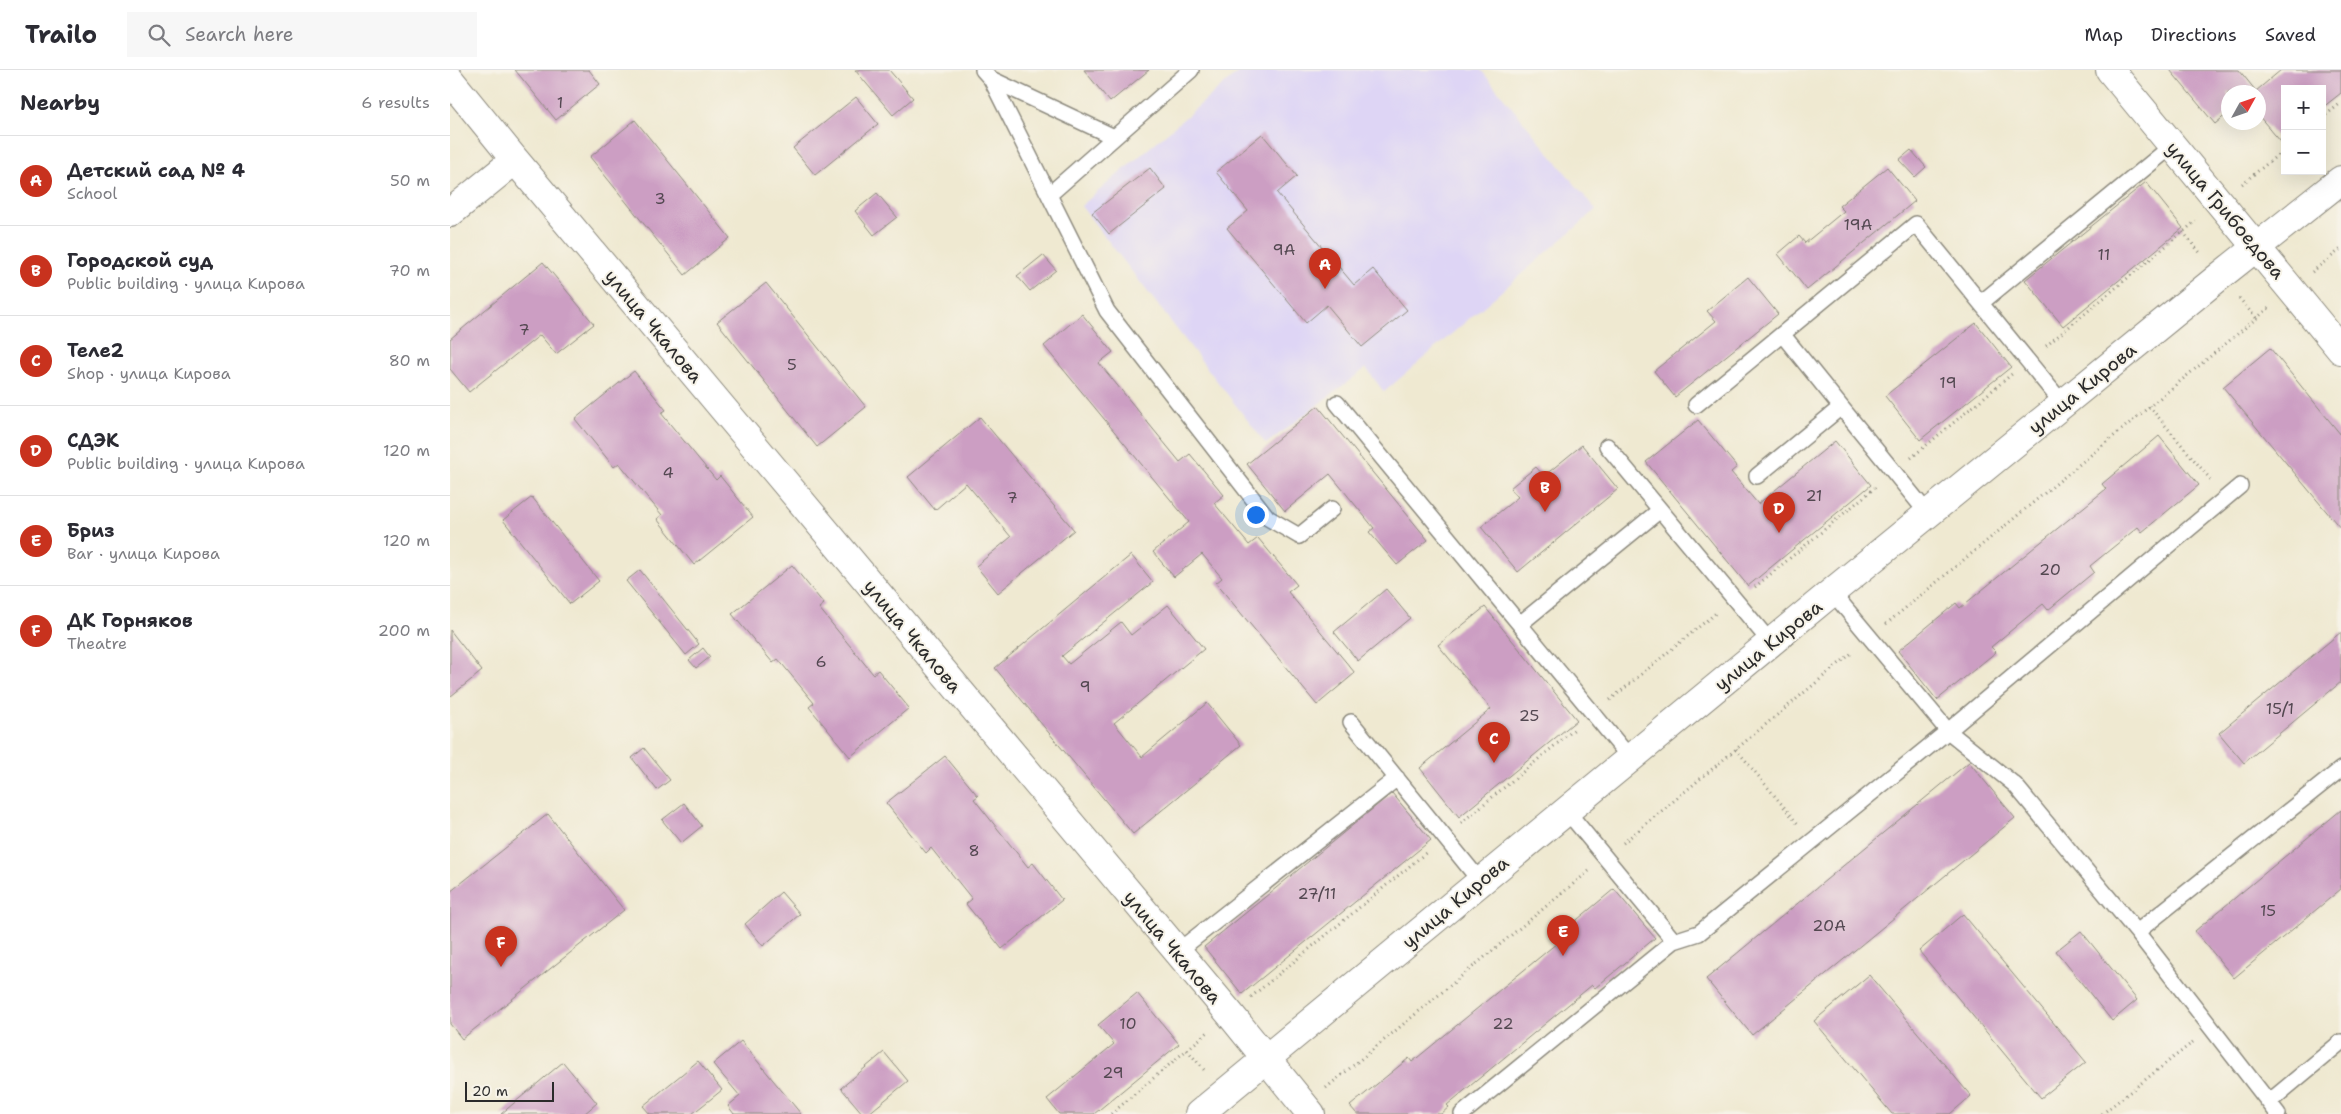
<!DOCTYPE html>
<meta charset="utf-8">
<style>
:root{--surface:#fff;--page:#f7f7f7;--text:#2b2b33;--muted:#7c7c81;--line:#e1e1e2;--accent:#c8321e}
body{margin:0;font-family:"Shantell Sans",sans-serif;background:var(--page);color:var(--text)}
.controls{position:absolute;right:15px;top:15px;display:grid;overflow:hidden;border-radius:0px;box-shadow:0 5px 20px #0002}
.controls button{width:45px;height:45px;display:grid;place-items:center;padding:0;border:0;border-bottom:1px solid var(--line);background:var(--surface);color:var(--text);font:25px sans-serif}
.compass{position:absolute;left:1771px;top:15px;width:45px;height:45px;border-radius:50%;background:var(--surface);box-shadow:0 5px 20px #0002;rotate:50deg}
.scale{position:absolute;left:15px;bottom:12px;width:89px;box-sizing:border-box;padding-left:5px;border:2px solid #2b2b2b;border-top:0;font-size:14px;line-height:18px;white-space:nowrap;color:#2b2b2b;-webkit-text-stroke:4px #f7f3e8;paint-order:stroke}
.you{position:absolute;left:805px;top:444px;width:18px;height:18px;margin:-12px;border:4px solid #fff;border-radius:50%;background:#1a73e8;box-shadow:0 0 0 8px #1a73e833}
.badge{display:grid;place-items:center;width:32px;height:32px;border-radius:50%;background:var(--accent);color:#fff;font-size:16px;font-weight:700}
.pin{position:absolute;translate:-50% -41px;filter:drop-shadow(0 1px 2px #0008)}
.pin::after{content:'';position:absolute;top:26px;width:18px;height:15px;background:inherit;clip-path:polygon(0 0,100% 0,50% 100%)}
.list{margin:0;padding:0;list-style:none}
h2{display:flex;justify-content:space-between;align-items:center;height:65px;margin:0;padding:0 20px;font-size:21px}
h2 small{font-size:16px;font-weight:400;color:var(--muted)}
.list li{display:grid;grid-template-columns:32px 1fr auto;gap:15px;align-items:center;box-sizing:border-box;height:90px;padding:0 20px;border-top:1px solid var(--line)}
.list b{display:block;font-size:19px;white-space:nowrap}
.list p{margin:0;font-size:16px;white-space:nowrap;color:var(--muted)}
.list em{font-size:16px;font-style:normal;color:var(--muted)}
.icon{flex:none;width:28px;height:28px;fill:none;stroke:currentColor;stroke-width:2;stroke-linecap:round;stroke-linejoin:round}
.map{position:relative;flex:none;width:1891px;height:1044px;overflow:hidden}
header{display:flex;align-items:center;gap:30px;box-sizing:border-box;height:70px;padding:0 25px;background:var(--surface);border-bottom:1px solid var(--line)}
header strong{font-size:24px}
nav{display:flex;gap:28px;margin-inline-start:auto;font-size:18px}
.search{width:350px;height:45px;background:var(--page);display:flex;align-items:center;gap:12px;box-sizing:border-box;padding:0 18px;border-radius:0px;color:var(--muted);font-size:19px}
main{display:flex}
aside{flex:1;background:var(--surface)}
.map>svg:first-child{display:block}
.built{fill:#ded5f5}
.building{fill:#cc9ec3}
.lines{fill:none;stroke-linecap:round;stroke-linejoin:round}
.service-casing{stroke:#8d8a7e;stroke-width:18}
.minor-casing{stroke:#8d8a7e;stroke-width:30}
.tertiary-casing{stroke:#8d8a7e;stroke-width:30}
.path{stroke:#8d8a7e;stroke-width:3;stroke-dasharray:1 4;stroke-linecap:butt}
.service{stroke:#fff;stroke-width:15}
.minor{stroke:#fff;stroke-width:28}
.tertiary{stroke:#fff;stroke-width:28}
.labels{text-anchor:middle;stroke-width:4;stroke-linejoin:round;paint-order:stroke}
.number-label{font-size:16px;fill:#534851}
.street-label{font-size:19px;fill:#2b2b2b;stroke:#f7f3e8}
</style>
<header>
<strong>Trailo</strong>
<div class="search"><svg class="icon" aria-label="search" viewBox="0 0 24 24"><circle cx="10" cy="10" r="6"/><path d="M15 15l6 6"/></svg>Search here</div>
<nav><a>Map</a><a>Directions</a><a>Saved</a></nav>
</header>
<main>
<aside>
<h2>Nearby<small>6 results</small></h2>
<ul class="list">
<li><span class="badge">A</span><div><b>Детский сад № 4</b><p>School</p></div><em>50 m</em></li>
<li><span class="badge">B</span><div><b>Городской суд</b><p>Public building · улица Кирова</p></div><em>70 m</em></li>
<li><span class="badge">C</span><div><b>Теле2</b><p>Shop · улица Кирова</p></div><em>80 m</em></li>
<li><span class="badge">D</span><div><b>СДЭК</b><p>Public building · улица Кирова</p></div><em>120 m</em></li>
<li><span class="badge">E</span><div><b>Бриз</b><p>Bar · улица Кирова</p></div><em>120 m</em></li>
<li><span class="badge">F</span><div><b>ДК Горняков</b><p>Theatre</p></div><em>200 m</em></li>
</ul>
</aside>
<div class="map">
<svg width="1891" height="1044" viewBox="0 0 1891 1044">
<rect width="100%" height="100%" fill="#f7f3e8"/>
<filter id="ink" filterUnits="userSpaceOnUse"><feTurbulence type="fractalNoise" baseFrequency=".02" numOctaves="2"/><feDisplacementMap in="SourceGraphic" scale="10" xChannelSelector="R" yChannelSelector="G"/><feConvolveMatrix kernelMatrix="1 2 1 2 8 2 1 2 1" color-interpolation-filters="sRGB"/></filter>
<filter id="wash" filterUnits="userSpaceOnUse"><feTurbulence type="fractalNoise" baseFrequency=".0096" numOctaves="4" result="noise"/><feDisplacementMap in="SourceGraphic" scale="20" xChannelSelector="R" yChannelSelector="G"/><feGaussianBlur stdDeviation="1.12" result="paint"/><feColorMatrix in="noise" values="0 0 0 0 0 0 0 0 0 0 0 0 0 0 0 0 0 1.4 0 .05"/><feComposite in="paint" operator="in"/></filter>
<g filter="url(#wash)">
<rect width="100%" height="100%" fill="#efe9d1"/>
<path class="built" d="M 791,0 L 1031,0 L 1146,140 L 934,322 L 916,298 L 816,374 L 631,136 Z"/>
<g id="blocks">
<path class="building" d="M 65,0 L 139,0 L 150,14 L 106,50 Z
M 405,0 L 439,0 L 463,28 L 443,45 Z
M 634,0 L 699,0 L 660,32 Z
M 1720,0 L 1789,0 L 1806,21 L 1831,0 L 1891,0 L 1891,23 L 1872,38 L 1872,19 L 1835,19 L 1835,69 L 1831,72 L 1808,45 L 1808,22 L 1778,22 L 1778,43 L 1765,54 Z
M 406,27 L 428,54 L 365,105 L 343,78 Z
M 185,50 L 280,168 L 235,205 L 140,87 Z
M 812,64 L 847,106 L 827,123 L 904,215 L 923,199 L 957,240 L 912,277 L 877,235 L 856,253 L 777,158 L 798,141 L 766,102 Z
M 1461,80 L 1476,97 L 1465,107 L 1449,90 Z
M 1437,97 L 1465,131 L 1357,220 L 1328,184 L 1349,166 L 1355,173 L 1394,141 L 1389,136 Z
M 700,98 L 716,119 L 659,164 L 642,143 Z
M 1696,112 L 1733,158 L 1613,256 L 1575,210 Z
M 427,123 L 447,147 L 424,165 L 405,141 Z
M 593,185 L 606,200 L 580,221 L 567,206 Z
M 93,192 L 144,254 L 106,284 L 90,265 L 19,322 L 0,299 L 0,269 Z
M 1298,207 L 1328,244 L 1225,327 L 1204,301 L 1266,251 L 1257,241 Z
M 316,213 L 416,337 L 367,377 L 267,252 Z
M 632,244 L 663,282 L 649,293 L 730,392 L 740,384 L 774,425 L 764,433 L 799,475 L 808,468 L 847,515 L 838,522 L 905,603 L 867,635 L 766,513 L 772,508 L 752,484 L 724,507 L 703,482 L 739,452 L 594,276 Z
M 1526,253 L 1561,297 L 1470,370 L 1435,326 Z
M 1820,278 L 1891,365 L 1891,459 L 1773,317 Z
M 184,301 L 216,340 L 211,343 L 266,410 L 270,406 L 303,447 L 244,495 L 207,449 L 212,445 L 169,393 L 164,397 L 125,349 Z
M 868,336 L 978,470 L 947,495 L 919,462 L 924,458 L 880,404 L 835,441 L 797,394 Z
M 530,347 L 624,460 L 548,523 L 526,496 L 561,467 L 516,413 L 485,440 L 458,407 Z
M 1248,350 L 1287,397 L 1281,402 L 1308,434 L 1385,371 L 1421,415 L 1298,516 L 1196,392 Z
M 1709,366 L 1749,415 L 1692,462 L 1688,457 L 1640,496 L 1644,502 L 1598,540 L 1593,534 L 1541,577 L 1546,582 L 1487,630 L 1448,581 L 1506,533 L 1510,538 L 1656,419 L 1652,414 Z
M 1132,375 L 1168,419 L 1068,502 L 1031,457 L 1068,427 L 1060,418 L 1086,397 L 1094,406 Z
M 82,427 L 149,511 L 120,534 L 53,450 Z
M 681,485 L 703,512 L 612,586 L 619,594 L 671,552 L 681,565 L 718,535 L 754,579 L 664,653 L 692,687 L 757,633 L 791,675 L 683,764 L 545,598 Z
M 342,495 L 374,534 L 369,538 L 423,604 L 428,600 L 459,638 L 400,687 L 359,637 L 364,633 L 328,589 L 323,593 L 282,544 Z
M 190,500 L 249,574 L 236,585 L 176,511 Z
M 936,519 L 960,548 L 908,591 L 884,562 Z
M 1035,537 L 1127,650 L 1009,747 L 970,698 L 1041,639 L 988,575 Z
M 0,560 L 32,601 L 1,626 L 0,625 Z
M 1891,562 L 1891,612 L 1794,693 L 1769,663 Z
M 253,578 L 260,587 L 246,598 L 239,590 Z
M 194,678 L 220,710 L 207,720 L 182,688 Z
M 495,686 L 528,726 L 524,729 L 578,797 L 583,793 L 612,830 L 552,879 L 516,834 L 522,829 L 481,778 L 476,783 L 436,733 Z
M 1519,692 L 1565,748 L 1302,965 L 1256,909 Z
M 942,723 L 981,770 L 792,924 L 754,877 Z
M 234,733 L 252,756 L 231,773 L 212,750 Z
M 1891,740 L 1891,819 L 1784,908 L 1745,861 Z
M 98,744 L 174,840 L 12,969 L 0,954 L 0,822 Z
M 1164,819 L 1205,868 L 1145,918 L 1142,915 L 997,1035 L 999,1037 L 991,1044 L 907,1044 L 900,1036 L 959,988 L 962,992 L 1107,873 L 1104,869 Z
M 331,822 L 350,844 L 313,876 L 295,854 Z
M 1513,844 L 1636,992 L 1591,1028 L 1469,881 Z
M 1631,861 L 1687,930 L 1662,951 L 1606,881 Z
M 1419,905 L 1521,1026 L 1500,1044 L 1442,1044 L 1364,951 Z
M 687,923 L 729,974 L 644,1044 L 609,1044 L 597,1029 L 664,974 L 648,955 Z
M 291,971 L 318,1004 L 351,1044 L 284,1044 L 278,1036 L 290,1026 L 263,994 Z
M 434,982 L 458,1011 L 418,1044 L 413,1044 L 391,1018 Z
M 248,991 L 272,1020 L 242,1044 L 200,1044 L 193,1036 Z
M 113,992 L 147,1033 L 134,1044 L 51,1044 Z"/>
</g>
</g>
<g filter="url(#ink)">
<use href="#blocks" fill-opacity="0" stroke="#8d8a7e" stroke-width="1"/>
<g class="lines">
<defs>
<path id="service" d="M 533,0 L 541,9 L 657,241 L 818,448 L 849,466 L 882,439
M 541,9 L 664,67
M 600,124 L 741,0
M 1531,233 L 1723,75
M 1332,264 L 1391,337
M 887,333 L 1180,688
M 1246,335 L 1466,154 L 1613,334
M 1157,376 L 1321,573
M 1307,406 L 1391,337 L 1478,444
M 1382,522 L 1498,661 L 1565,715 L 1687,862 L 1828,1044
M 1070,554 L 1210,440
M 901,652 L 1030,811
M 1116,740 L 1224,871
M 1687,862 L 1891,699
M 727,882 L 947,708
M 1819,1032 L 1891,972
M 1012,1044 L 1224,871 L 1249,863 L 1498,661 L 1790,416"/>
<path id="minor" d="M 1660,0 L 1891,280
M 0,10 L 65,90 L 0,143
M 65,90 L 780,944 L 861,1044"/>
<path id="tertiary" d="M 749,1044 L 1382,522 L 1770,206 L 1891,110"/>
</defs>
<use href="#service" class="service-casing"/>
<use href="#minor" class="minor-casing"/>
<use href="#tertiary" class="tertiary-casing"/>
<path class="path" d="M 1872,48 L 1891,33
M 1792,114 L 1835,79
M 1733,162 L 1752,185
M 1862,202 L 1891,179
M 1789,228 L 1806,248
M 1596,276 L 1746,151
M 1699,336 L 1761,410
M 1461,388 L 1562,304
M 1305,517 L 1427,416
M 1436,554 L 1819,238
M 1160,630 L 1267,542
M 1286,679 L 1348,754
M 1011,753 L 1126,658
M 1173,773 L 1403,582
M 801,927 L 978,781
M 737,980 L 756,1002
M 876,1018 L 1139,801
M 661,1044 L 758,962
M 1652,1044 L 1743,972"/>
<use href="#service" class="service"/>
<use href="#minor" class="minor"/>
<use href="#tertiary" class="tertiary"/>
</g>
</g>
<g class="labels">
<g class="number-label">
<text x="110" y="38">1</text>
<text x="210" y="134">3</text>
<text x="1408" y="160">19А</text>
<text x="834" y="185">9А</text>
<text x="1654" y="190">11</text>
<text x="74" y="265">7</text>
<text x="342" y="300">5</text>
<text x="1498" y="318">19</text>
<text x="218" y="408">4</text>
<text x="1364" y="431">21</text>
<text x="562" y="433">7</text>
<text x="1600" y="505">20</text>
<text x="371" y="597">6</text>
<text x="635" y="622">9</text>
<text x="1830" y="644">15/1</text>
<text x="1079" y="651">25</text>
<text x="524" y="786">8</text>
<text x="867" y="829">27/11</text>
<text x="1818" y="846">15</text>
<text x="1379" y="861">20А</text>
<text x="678" y="959">10</text>
<text x="1053" y="959">22</text>
<text x="663" y="1008">29</text>
</g>
<g class="street-label">
<text transform="translate(1776 140) rotate(50)" y="7">улица Грибоедова</text>
<text transform="translate(204 256) rotate(50)" y="7">улица Чкалова</text>
<text transform="translate(1632 318) rotate(-39)" y="7">улица Кирова</text>
<text transform="translate(463 566) rotate(50)" y="7">улица Чкалова</text>
<text transform="translate(1318 575) rotate(-39)" y="7">улица Кирова</text>
<text transform="translate(1005 832) rotate(-40)" y="7">улица Кирова</text>
<text transform="translate(723 877) rotate(50)" y="7">улица Чкалова</text>
</g>
</g>
</svg>
<div class="controls">
<button>+</button>
<button>−</button>
</div>
<svg class="compass" viewBox="-18 -18 36 36"><path d="M0-13l5 13h-10z" fill="#e53935"/><path d="M0 13l5-13h-10z" fill="#7c7c81"/></svg>
<div class="scale">20 m</div>
<div class="you"></div>
<div class="pin badge" style="left:875px;top:219px">A</div>
<div class="pin badge" style="left:1095px;top:442px">B</div>
<div class="pin badge" style="left:1044px;top:693px">C</div>
<div class="pin badge" style="left:1329px;top:463px">D</div>
<div class="pin badge" style="left:1113px;top:886px">E</div>
<div class="pin badge" style="left:51px;top:897px">F</div>
</div>
</main>
